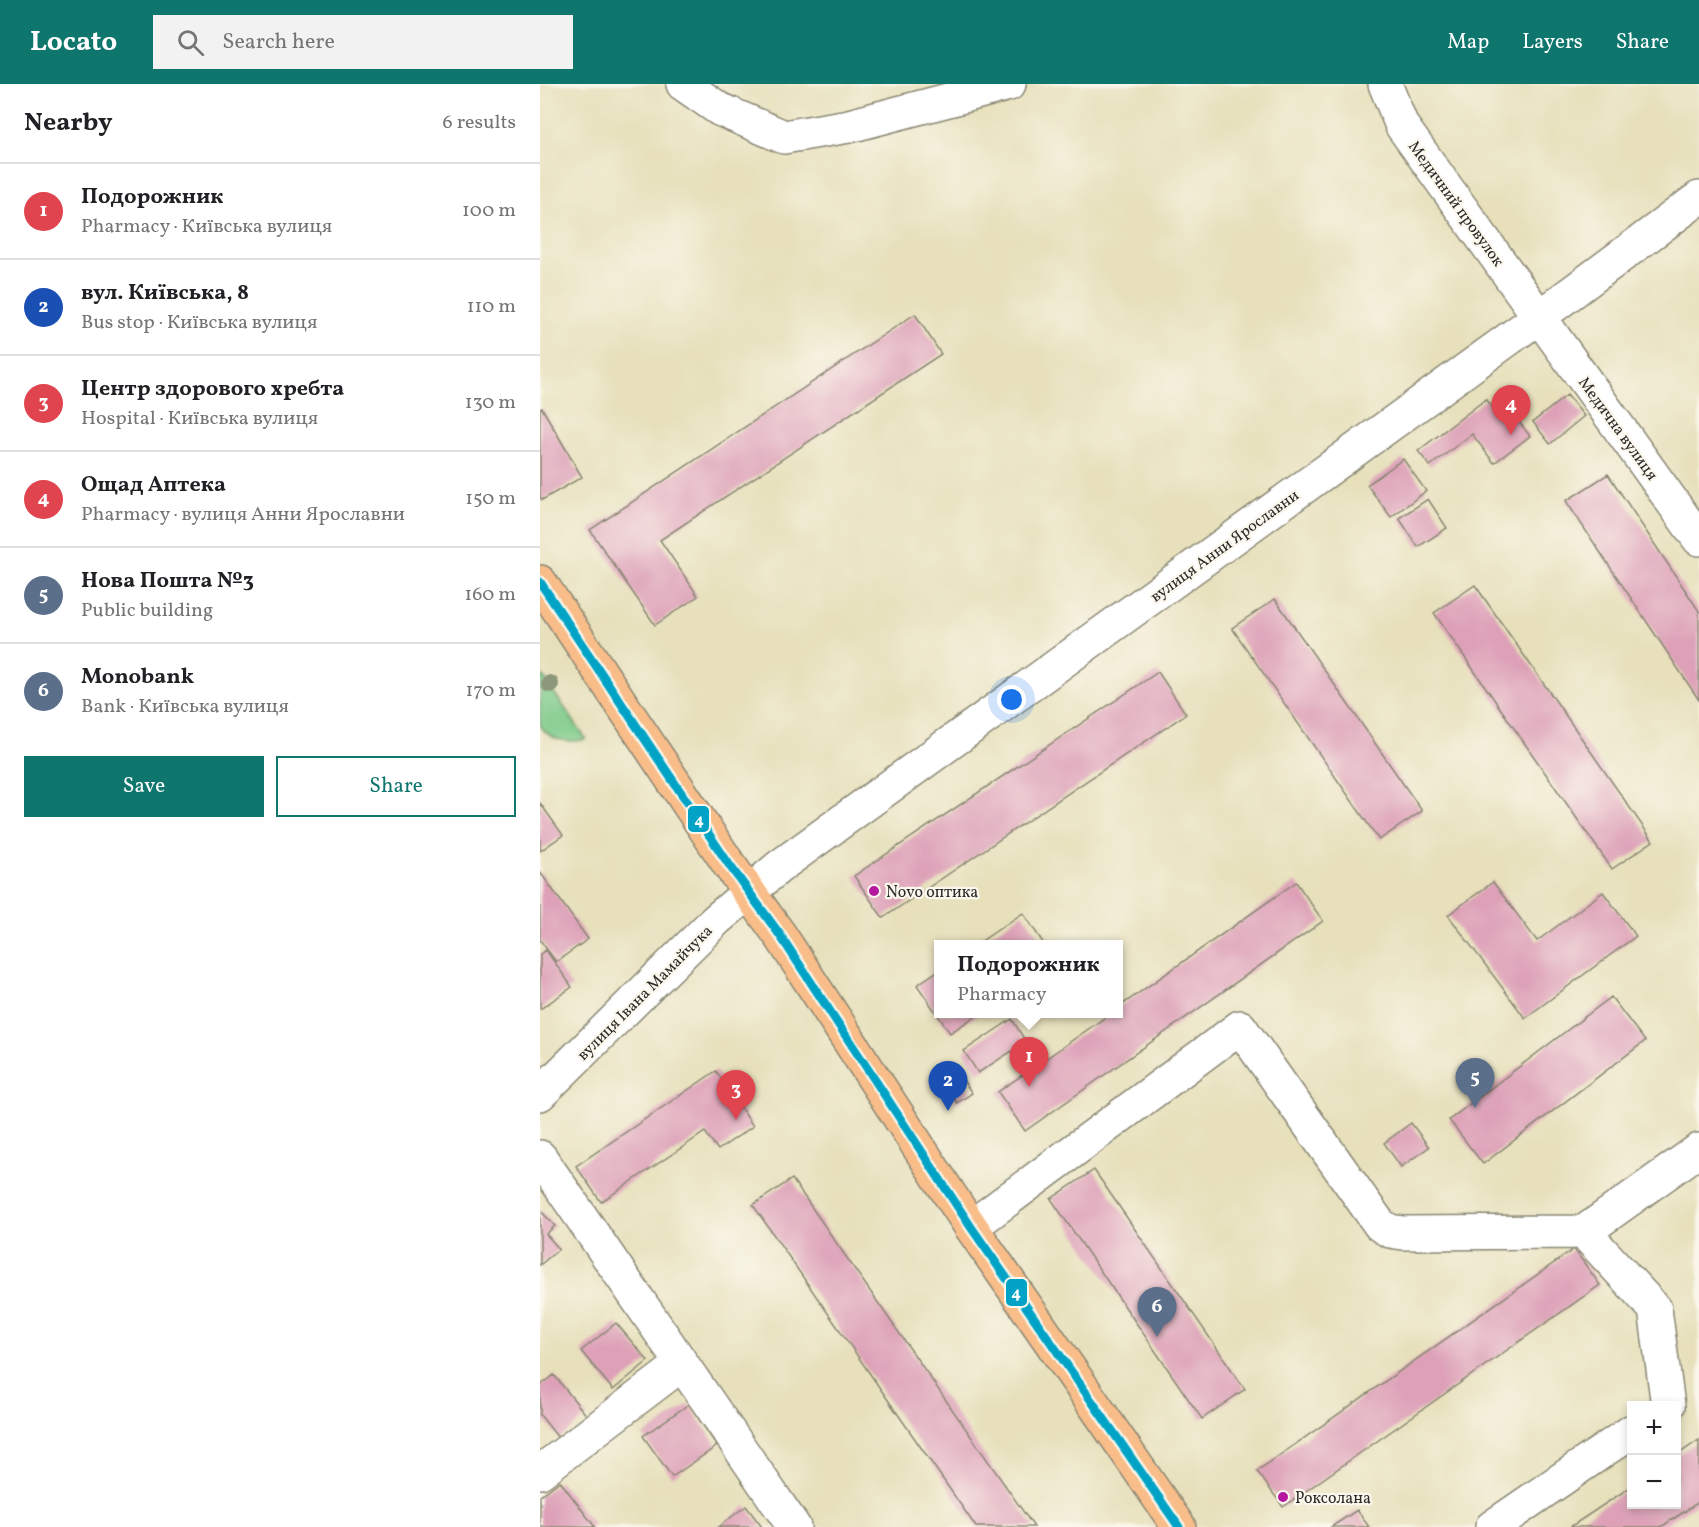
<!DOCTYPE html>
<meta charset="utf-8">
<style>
:root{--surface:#fff;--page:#f2f2f2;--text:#202124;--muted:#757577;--line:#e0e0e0;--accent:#0f766e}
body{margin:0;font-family:Vollkorn,serif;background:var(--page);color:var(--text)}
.controls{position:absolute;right:18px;bottom:18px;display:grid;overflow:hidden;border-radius:0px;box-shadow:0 3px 9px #0003}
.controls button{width:54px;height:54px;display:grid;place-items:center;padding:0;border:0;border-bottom:2px solid var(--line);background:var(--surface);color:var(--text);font:30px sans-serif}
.you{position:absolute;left:472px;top:616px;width:21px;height:21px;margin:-15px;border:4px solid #fff;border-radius:50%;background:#1a73e8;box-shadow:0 0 0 9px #1a73e833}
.badge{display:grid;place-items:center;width:39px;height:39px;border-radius:50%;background:var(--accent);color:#fff;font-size:20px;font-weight:700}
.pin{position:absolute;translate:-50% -50px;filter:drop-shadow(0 2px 3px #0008)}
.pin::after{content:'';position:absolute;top:32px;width:21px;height:18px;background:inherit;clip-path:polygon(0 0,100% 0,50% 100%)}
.popup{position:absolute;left:394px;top:856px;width:189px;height:78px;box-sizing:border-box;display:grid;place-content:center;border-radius:0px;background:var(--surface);filter:drop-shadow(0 2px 4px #0005);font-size:20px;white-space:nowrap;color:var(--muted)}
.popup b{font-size:22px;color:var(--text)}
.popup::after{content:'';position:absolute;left:50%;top:100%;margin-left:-12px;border:12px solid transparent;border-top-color:var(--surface)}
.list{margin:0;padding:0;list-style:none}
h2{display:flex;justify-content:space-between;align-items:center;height:78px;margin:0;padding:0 24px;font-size:26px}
h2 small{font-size:20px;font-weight:400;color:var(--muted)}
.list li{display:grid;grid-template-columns:39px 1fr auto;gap:18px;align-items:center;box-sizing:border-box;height:96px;padding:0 24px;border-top:2px solid var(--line)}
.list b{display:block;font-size:22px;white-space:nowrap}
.list p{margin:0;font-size:20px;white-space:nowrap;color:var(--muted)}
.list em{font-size:20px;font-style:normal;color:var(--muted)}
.actions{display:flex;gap:12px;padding:18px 24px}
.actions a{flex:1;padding:14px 0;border:2px solid var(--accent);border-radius:0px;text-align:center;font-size:21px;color:var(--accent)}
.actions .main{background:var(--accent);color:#fff}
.icon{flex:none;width:33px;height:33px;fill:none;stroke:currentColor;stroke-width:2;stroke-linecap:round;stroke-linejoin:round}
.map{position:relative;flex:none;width:1159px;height:1443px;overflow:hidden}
header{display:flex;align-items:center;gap:36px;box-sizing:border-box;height:84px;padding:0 30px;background:var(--accent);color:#fff}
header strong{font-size:28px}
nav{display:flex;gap:33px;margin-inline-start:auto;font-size:21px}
.search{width:420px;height:54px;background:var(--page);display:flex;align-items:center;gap:15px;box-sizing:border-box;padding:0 21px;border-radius:0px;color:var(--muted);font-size:22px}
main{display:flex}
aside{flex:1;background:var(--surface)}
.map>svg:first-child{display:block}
.green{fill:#7fcb8a;stroke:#557b5a;stroke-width:1.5}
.building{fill:#dda0b7}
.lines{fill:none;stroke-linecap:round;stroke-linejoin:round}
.minor-casing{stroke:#898673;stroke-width:36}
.major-casing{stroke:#898673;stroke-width:36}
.minor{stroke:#fff;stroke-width:33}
.major{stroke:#f8bd89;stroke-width:33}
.bus-1-casing{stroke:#fbf7ec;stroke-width:14}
.bus-1{stroke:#02a3c6;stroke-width:9}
.tree{fill:#8d977c}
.poi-dot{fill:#b5179e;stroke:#fbf7ec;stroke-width:2}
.labels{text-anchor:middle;stroke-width:4.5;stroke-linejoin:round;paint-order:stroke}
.street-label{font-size:16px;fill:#2b2b2b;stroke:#fbf7ec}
.poi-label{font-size:16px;fill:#2b2b2b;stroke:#fbf7ec;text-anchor:start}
.line-badge{stroke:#fbf7ec;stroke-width:2}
.badge-label{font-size:16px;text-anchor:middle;font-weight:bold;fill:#fff}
</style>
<header>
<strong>Locato</strong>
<div class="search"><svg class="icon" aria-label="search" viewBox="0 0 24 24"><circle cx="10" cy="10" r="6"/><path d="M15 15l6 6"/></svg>Search here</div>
<nav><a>Map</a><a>Layers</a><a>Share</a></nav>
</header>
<main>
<aside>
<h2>Nearby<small>6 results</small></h2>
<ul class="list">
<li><span class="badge" style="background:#e0444e">1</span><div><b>Подорожник</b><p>Pharmacy · Київська вулиця</p></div><em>100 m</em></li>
<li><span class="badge" style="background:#1a4fb4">2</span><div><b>вул. Київська, 8</b><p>Bus stop · Київська вулиця</p></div><em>110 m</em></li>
<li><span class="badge" style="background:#e0444e">3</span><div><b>Центр здорового хребта</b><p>Hospital · Київська вулиця</p></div><em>130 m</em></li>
<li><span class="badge" style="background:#e0444e">4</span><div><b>Ощад Аптека</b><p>Pharmacy · вулиця Анни Ярославни</p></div><em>150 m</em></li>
<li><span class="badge" style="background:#5c6f8a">5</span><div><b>Нова Пошта №3</b><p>Public building</p></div><em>160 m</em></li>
<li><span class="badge" style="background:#5c6f8a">6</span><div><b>Monobank</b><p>Bank · Київська вулиця</p></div><em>170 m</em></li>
</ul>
<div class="actions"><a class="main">Save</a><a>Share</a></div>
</aside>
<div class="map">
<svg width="1159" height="1443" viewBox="0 0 1159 1443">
<rect width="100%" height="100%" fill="#fbf7ec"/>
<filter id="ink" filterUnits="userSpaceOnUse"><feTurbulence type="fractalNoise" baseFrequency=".0167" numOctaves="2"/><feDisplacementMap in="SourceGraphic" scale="12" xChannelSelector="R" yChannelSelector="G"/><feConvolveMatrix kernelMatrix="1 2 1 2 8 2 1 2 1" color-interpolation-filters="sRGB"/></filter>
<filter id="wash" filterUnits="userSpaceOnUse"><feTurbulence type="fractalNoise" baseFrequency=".008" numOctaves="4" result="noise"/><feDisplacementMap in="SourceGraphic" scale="24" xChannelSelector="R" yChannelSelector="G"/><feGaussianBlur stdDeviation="1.35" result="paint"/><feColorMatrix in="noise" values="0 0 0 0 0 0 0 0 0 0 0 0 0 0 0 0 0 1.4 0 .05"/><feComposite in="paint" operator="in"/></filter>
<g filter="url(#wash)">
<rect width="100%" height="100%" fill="#e7e0bb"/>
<path class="green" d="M 0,588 L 46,655 C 28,660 10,657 0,641 Z"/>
<g id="blocks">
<path class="building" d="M 375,230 L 401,270 L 120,456 L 158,512 L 115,541 L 50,446 Z
M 1027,311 L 1044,332 L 1010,360 L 993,338 Z
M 946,315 L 963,337 L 973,330 L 990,352 L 954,379 L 932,350 L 890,382 L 878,367 Z
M 2,324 L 42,393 L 2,416 L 0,413 L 0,325 Z
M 863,375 L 886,407 L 851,433 L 827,401 Z
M 1068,390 L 1159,527 L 1159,616 L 1026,417 Z
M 888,415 L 907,444 L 878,463 L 859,434 Z
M 935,501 L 1113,757 L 1072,785 L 894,529 Z
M 735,515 L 882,727 L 839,756 L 692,544 Z
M 618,588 L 646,630 L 343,834 L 314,792 Z
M 0,719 L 23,751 L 0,767 Z
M 0,788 L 48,855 L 16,878 L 0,856 Z
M 756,798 L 783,837 L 485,1047 L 458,1008 L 570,930 L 579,930 L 579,923 Z
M 953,798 L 997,857 L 1063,808 L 1096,852 L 985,934 L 908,831 Z
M 483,829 L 504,860 L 437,860 Z
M 6,866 L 32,903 L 0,925 L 0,870 Z
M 399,886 L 399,930 L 439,930 L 410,949 L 377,901 Z
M 1071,913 L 1105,957 L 943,1080 L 909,1036 Z
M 472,935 L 486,958 L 438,989 L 424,967 Z
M 411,979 L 432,1009 L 417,1019 L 396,988 Z
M 176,987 L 213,1042 L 178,1066 L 165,1048 L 61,1118 L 36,1082 Z
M 871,1039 L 889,1063 L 861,1083 L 844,1059 Z
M 554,1086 L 705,1305 L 662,1335 L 511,1115 Z
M 252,1095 L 494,1443 L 436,1443 L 213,1121 Z
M 0,1126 L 15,1142 L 6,1150 L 19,1165 L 0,1181 Z
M 1034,1165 L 1060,1201 L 743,1423 L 717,1387 Z
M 76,1239 L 108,1277 L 73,1306 L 41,1267 Z
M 14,1291 L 47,1332 L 19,1355 L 0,1331 L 0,1302 Z
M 149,1320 L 177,1362 L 132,1393 L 103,1352 Z
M 1159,1356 L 1159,1418 L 1121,1443 L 1030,1443 L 1092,1402 L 1092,1420 L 1136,1420 L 1136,1372 Z
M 20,1397 L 55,1443 L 0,1443 L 0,1412 Z
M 206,1422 L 222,1443 L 178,1443 Z
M 817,1426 L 829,1443 L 791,1443 Z"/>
</g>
</g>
<g filter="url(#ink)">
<use href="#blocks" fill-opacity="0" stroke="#898673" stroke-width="1.5"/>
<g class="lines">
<defs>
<path id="minor" d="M 143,0 L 179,25 L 244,53 L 309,42 L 469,0
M 845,0 L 862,42 L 1159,455
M 0,1010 L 176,836 L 240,782 L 999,233 L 1159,114
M 0,1073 L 254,1443
M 431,1143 L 700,943 L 840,1141 L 850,1147 L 863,1149 L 1044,1148 L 1115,1225 L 1128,1322
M 1044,1148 L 1159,1066
M 0,1388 L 142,1280
M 952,1443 L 1092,1347"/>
<path id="major" d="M 0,498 L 190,782 L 240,851 L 431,1143 L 639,1443"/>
</defs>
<use href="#minor" class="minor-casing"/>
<use href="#major" class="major-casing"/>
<use href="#minor" class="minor"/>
<use href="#major" class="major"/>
<defs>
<path id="bus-1" d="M 0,498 L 190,782 L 240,851 L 431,1143 L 639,1443"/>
</defs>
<use href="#bus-1" class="bus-1-casing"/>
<use href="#bus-1" class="bus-1"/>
</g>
<circle class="tree" cx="10" cy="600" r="9"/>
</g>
<g class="poi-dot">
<circle cx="334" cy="807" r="6"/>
<circle cx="743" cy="1413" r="6"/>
</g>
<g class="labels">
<g class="street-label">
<text transform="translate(917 119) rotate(54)" y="6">Медичний провулок</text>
<text transform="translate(1079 344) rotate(54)" y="6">Медична вулиця</text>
<text transform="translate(684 461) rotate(-36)" y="6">вулиця Анни Ярославни</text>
<text transform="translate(104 908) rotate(-45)" y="6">вулиця Івана Мамайчука</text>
</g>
<g class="poi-label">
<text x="346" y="813">Novo оптика</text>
<text x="755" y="1419">Роксолана</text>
</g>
</g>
<g class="line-badge">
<rect x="147" y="721" width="23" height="28" rx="6" fill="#02a3c6"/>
<rect x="465" y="1194" width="23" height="29" rx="6" fill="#02a3c6"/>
</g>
<g class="badge-label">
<text x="159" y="741">4</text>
<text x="476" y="1214">4</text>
</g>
</svg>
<div class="controls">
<button>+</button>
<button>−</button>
</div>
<div class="you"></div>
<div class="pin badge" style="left:489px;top:1003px;background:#e0444e">1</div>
<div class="popup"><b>Подорожник</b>Pharmacy</div>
<div class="pin badge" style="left:408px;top:1027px;background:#1a4fb4">2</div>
<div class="pin badge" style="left:196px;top:1036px;background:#e0444e">3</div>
<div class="pin badge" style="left:971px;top:351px;background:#e0444e">4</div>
<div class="pin badge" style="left:935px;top:1024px;background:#5c6f8a">5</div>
<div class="pin badge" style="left:617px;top:1253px;background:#5c6f8a">6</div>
</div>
</main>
